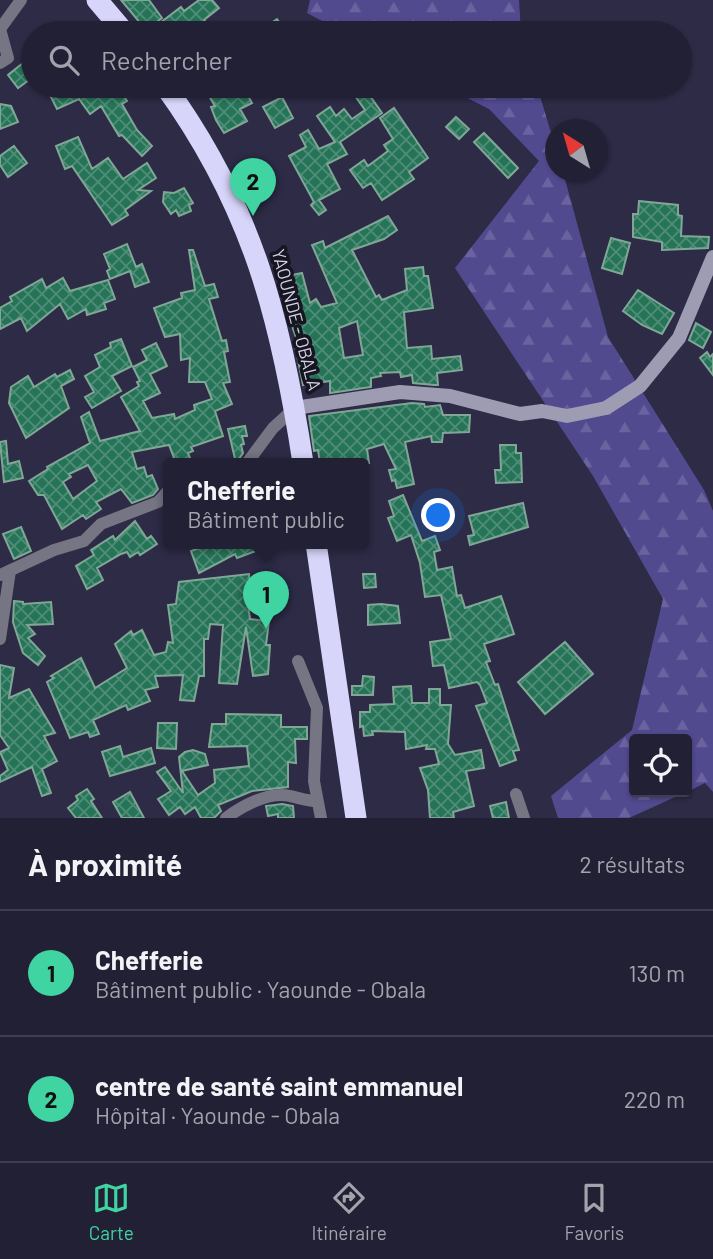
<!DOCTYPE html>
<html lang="fr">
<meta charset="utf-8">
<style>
:root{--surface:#222034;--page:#2e2d40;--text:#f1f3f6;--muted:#a2a3ac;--line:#3f3e4f;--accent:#40d4a2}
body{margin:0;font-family:Barlow,sans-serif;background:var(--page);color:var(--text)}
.controls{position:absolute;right:21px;bottom:21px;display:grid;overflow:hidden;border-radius:7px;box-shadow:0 2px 5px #0004}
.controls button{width:63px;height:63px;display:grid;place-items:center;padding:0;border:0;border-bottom:2px solid var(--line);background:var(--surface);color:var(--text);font:35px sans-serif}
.compass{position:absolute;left:545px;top:119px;width:63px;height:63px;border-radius:50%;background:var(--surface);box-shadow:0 2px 5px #0004;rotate:323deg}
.you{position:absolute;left:439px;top:516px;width:24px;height:24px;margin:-18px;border:5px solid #fff;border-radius:50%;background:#1a73e8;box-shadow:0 0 0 10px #1a73e833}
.badge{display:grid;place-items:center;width:46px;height:46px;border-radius:50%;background:var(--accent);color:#111;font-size:23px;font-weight:700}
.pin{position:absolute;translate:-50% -58px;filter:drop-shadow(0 2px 4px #0008)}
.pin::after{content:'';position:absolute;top:37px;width:24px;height:21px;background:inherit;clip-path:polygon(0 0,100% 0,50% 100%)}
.popup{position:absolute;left:163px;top:458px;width:206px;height:91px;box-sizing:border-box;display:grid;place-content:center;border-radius:7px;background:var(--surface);filter:drop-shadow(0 2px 5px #0005);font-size:23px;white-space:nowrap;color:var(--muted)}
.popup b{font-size:26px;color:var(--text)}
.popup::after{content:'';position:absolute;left:50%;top:100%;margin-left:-14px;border:14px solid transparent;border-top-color:var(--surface)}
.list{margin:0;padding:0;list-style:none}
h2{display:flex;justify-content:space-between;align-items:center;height:91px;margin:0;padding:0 28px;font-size:30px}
h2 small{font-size:23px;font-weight:400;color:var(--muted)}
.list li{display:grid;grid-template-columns:46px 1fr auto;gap:21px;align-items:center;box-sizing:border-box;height:126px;padding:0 28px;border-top:2px solid var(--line)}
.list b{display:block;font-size:26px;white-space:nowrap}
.list p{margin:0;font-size:23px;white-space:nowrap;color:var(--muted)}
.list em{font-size:23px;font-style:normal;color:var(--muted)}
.icon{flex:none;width:38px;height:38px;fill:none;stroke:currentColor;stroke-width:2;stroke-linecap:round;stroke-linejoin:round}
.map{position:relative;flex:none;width:713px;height:818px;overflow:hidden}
.search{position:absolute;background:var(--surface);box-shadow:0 2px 5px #0004;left:21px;right:21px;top:21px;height:77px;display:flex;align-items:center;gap:18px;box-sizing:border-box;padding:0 24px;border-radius:38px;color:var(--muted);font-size:26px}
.sheet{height:343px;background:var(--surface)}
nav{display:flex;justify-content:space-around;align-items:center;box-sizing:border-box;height:98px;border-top:2px solid var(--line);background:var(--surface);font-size:19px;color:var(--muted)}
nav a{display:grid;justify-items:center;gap:4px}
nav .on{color:var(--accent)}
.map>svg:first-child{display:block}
.forest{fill:url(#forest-firs)}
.building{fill:url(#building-cross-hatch);stroke:#80a796;stroke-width:2;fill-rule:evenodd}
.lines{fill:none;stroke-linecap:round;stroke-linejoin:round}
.street{stroke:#757583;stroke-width:12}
.secondary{stroke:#9d9cb3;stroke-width:14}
.highway{stroke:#d7d6fa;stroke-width:21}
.labels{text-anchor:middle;stroke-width:7;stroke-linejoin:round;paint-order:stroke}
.street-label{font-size:18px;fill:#d3d3e5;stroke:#161521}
</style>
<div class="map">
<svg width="713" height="818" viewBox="0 0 713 818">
<defs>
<pattern id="forest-firs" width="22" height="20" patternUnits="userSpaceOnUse" patternTransform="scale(1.75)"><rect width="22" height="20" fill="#524a8f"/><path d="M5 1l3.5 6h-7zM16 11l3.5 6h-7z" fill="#6a639f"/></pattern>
<pattern id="building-cross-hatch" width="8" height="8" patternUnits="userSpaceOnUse" patternTransform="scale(1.75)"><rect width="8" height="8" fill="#267458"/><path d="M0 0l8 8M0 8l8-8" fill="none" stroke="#4f8d78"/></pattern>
</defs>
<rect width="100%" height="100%" fill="#2d2b46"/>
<path class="forest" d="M 310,0 L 519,0 L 521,33 L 345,33 L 307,13 Z
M 444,86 L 537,86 L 555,146 L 556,172 L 563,172 L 608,337 L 704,490 L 713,511 L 713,792 L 705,783 L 687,792 L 687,739 L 634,739 L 634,792 L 686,792 L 629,818 L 558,818 L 551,796 L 632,730 L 663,599 L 593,476 L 455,268 L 539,161 L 489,109 Z"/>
<path class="building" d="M 121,0 L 149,0 L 162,18 L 146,30 Z
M 199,0 L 212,0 L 219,8 L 204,20 L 215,33 L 168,33 L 160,23 L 181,7 L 184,11 Z
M 277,19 L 287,33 L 256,33 Z
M 33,55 L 33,77 L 18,88 L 8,75 Z
M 50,86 L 78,86 L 83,96 L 100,86 L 117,86 L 127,101 L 122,104 L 137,130 L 152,146 L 142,156 L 122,135 L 119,136 L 101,106 L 90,114 L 79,99 L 57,109 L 50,95 L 54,94 Z
M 214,86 L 227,86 L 233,96 L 245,90 L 252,103 L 240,109 L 247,121 L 224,133 L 216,120 L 211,107 L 215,106 L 206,91 Z
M 348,86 L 363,86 L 382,113 L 340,142 L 347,154 L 327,164 L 340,189 L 319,200 L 326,210 L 319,215 L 311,205 L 314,202 L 289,156 L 306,147 L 300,135 L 308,130 L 319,149 L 335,142 L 317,116 L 330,107 L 336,116 L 344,109 L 352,119 L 365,110 Z
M 282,97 L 293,118 L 275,128 L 263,107 Z
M 0,104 L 11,106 L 18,122 L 0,129 Z
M 394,108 L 428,158 L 409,172 L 414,179 L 382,200 L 371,183 L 363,188 L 350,170 L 364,160 L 368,166 L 388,151 L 384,145 L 393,139 L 380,118 Z
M 456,117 L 469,129 L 459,139 L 446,127 Z
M 484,133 L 518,168 L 508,178 L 474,142 Z
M 78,137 L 92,169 L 108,158 L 123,179 L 147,163 L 156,178 L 138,190 L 151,191 L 125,210 L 128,215 L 112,225 L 72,166 L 65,169 L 56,146 Z
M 14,146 L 27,163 L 8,177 L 0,165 L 0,156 Z
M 184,188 L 193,203 L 189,205 L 191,211 L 179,216 L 176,210 L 171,214 L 163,202 L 164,192 L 174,193 Z
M 639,201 L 678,205 L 678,215 L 682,216 L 681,236 L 709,237 L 708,248 L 662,250 L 662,242 L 633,237 L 633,214 L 638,214 Z
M 388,216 L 397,230 L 384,239 L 352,250 L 376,297 L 379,295 L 382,300 L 407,290 L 405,269 L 423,267 L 424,276 L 428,276 L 433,308 L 404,312 L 407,348 L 431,346 L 432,359 L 460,356 L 462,370 L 437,373 L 438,385 L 434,385 L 413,383 L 412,375 L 401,377 L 400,372 L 380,373 L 381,376 L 371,378 L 371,387 L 330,393 L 330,381 L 303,385 L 294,340 L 297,340 L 286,309 L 300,303 L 292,275 L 302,273 L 310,303 L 316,299 L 321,307 L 337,303 L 312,245 L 323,241 L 325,248 ZM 357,321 L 363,355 L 344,358 L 339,328 Z
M 611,238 L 630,243 L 622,274 L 602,268 Z
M 127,244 L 136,267 L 142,264 L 149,282 L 135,287 L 130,271 L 110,279 L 107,271 L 110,269 L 104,254 Z
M 189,250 L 193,250 L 205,286 L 214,284 L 218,297 L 209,299 L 222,341 L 226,340 L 228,351 L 224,352 L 230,382 L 223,383 L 232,404 L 215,411 L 223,436 L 191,447 L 193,451 L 188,453 L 192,463 L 176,463 L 169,445 L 132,452 L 137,469 L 144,467 L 147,477 L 152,475 L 158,489 L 153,495 L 132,503 L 121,489 L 96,502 L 101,509 L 86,519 L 83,515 L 62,529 L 44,495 L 38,495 L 29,481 L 48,469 L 47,467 L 90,443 L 81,417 L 89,412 L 100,441 L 140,431 L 121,397 L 139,386 L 137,382 L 140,381 L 133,367 L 147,360 L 142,350 L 156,343 L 167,366 L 150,374 L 160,393 L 143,401 L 152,418 L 174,414 L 175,419 L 195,410 L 194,405 L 212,399 L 205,382 L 189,382 L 190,358 L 181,360 L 180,334 L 165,337 L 154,308 L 182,298 L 181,293 L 195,290 ZM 88,465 L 97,481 L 73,499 L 63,482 L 71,477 L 69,474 Z
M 63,278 L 70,291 L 108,280 L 115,299 L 104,303 L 106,309 L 87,315 L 86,309 L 68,319 L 60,304 L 27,331 L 21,318 L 0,329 L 0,308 L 12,301 L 10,297 L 42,279 L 46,288 Z
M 638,290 L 674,313 L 662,334 L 642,325 L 623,311 Z
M 696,323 L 711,332 L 703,348 L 689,340 Z
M 121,339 L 132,366 L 112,376 L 121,391 L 92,408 L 85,397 L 94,392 L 85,376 L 100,367 L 95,355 L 111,347 L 110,343 Z
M 707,352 L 710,357 L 713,354 L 713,375 L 700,358 Z
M 70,370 L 74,379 L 61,386 L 69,408 L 26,438 L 9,403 L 11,387 L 28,376 L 34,387 L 55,374 L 57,377 Z
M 412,403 L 424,404 L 425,407 L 440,405 L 443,415 L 470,415 L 469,432 L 443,433 L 442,442 L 432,442 L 431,436 L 405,442 L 414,484 L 397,488 L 395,480 L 392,481 L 389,470 L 396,469 L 384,444 L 367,449 L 369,463 L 320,463 L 318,450 L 314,451 L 309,416 Z
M 245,426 L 247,436 L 242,436 L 244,444 L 241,445 L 243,453 L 236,463 L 228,429 Z
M 6,441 L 8,464 L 19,461 L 23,478 L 4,482 L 0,442 Z
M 500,445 L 516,445 L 516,453 L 521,453 L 522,482 L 496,483 L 495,470 L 501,470 Z
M 403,495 L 422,541 L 435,536 L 440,550 L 434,552 L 437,570 L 452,567 L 457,596 L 461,595 L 465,608 L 501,596 L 514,634 L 484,644 L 490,661 L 486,662 L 495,685 L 498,684 L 519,750 L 513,751 L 516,760 L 500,766 L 476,706 L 487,703 L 480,685 L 477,682 L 449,688 L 444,665 L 433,666 L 430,642 L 451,639 L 441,595 L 425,597 L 420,563 L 411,535 L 397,541 L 388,518 L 394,516 L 389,501 Z
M 523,503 L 528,527 L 470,545 L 468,536 L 474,535 L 469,516 Z
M 135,521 L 147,539 L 151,536 L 157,544 L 140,555 L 138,552 L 130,557 L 127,552 L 121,554 L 97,568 L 103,580 L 87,589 L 76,566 L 94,555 L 91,550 L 113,536 L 115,540 Z
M 21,527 L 31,551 L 14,559 L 3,534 Z
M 213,543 L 253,543 L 256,551 L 237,558 L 235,554 L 199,573 L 191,551 Z
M 249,574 L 251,597 L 247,597 L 250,619 L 269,621 L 266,645 L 270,645 L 268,674 L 253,676 L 246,627 L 237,684 L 219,683 L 223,625 L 210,624 L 208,639 L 204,639 L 204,676 L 199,676 L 194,701 L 180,700 L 183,675 L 155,676 L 158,687 L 145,690 L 150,701 L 128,710 L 126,705 L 93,720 L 99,734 L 90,737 L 88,732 L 70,738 L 47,682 L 54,678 L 51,676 L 81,658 L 95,688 L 127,668 L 115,644 L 131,631 L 133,635 L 142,630 L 154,655 L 166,652 L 168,642 L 173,643 L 168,605 L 176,604 L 179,582 Z
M 363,574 L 375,574 L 376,587 L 364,588 Z
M 14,601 L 23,602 L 23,604 L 51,602 L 53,624 L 27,625 L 35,634 L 28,638 L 45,656 L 38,665 L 23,653 L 13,622 Z
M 381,604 L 398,606 L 400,623 L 368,625 L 368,605 Z
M 565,642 L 593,674 L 545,714 L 518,682 Z
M 0,665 L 14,668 L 9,698 L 29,689 L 55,733 L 44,736 L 57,761 L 42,769 L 51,793 L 42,796 L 32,767 L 0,782 L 0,776 L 8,770 L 0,752 L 9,748 L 0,735 Z
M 363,676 L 374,677 L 373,695 L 352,695 L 352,686 L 362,686 Z
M 411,686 L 412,703 L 429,703 L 429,689 L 440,689 L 440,705 L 451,705 L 448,744 L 455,755 L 481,750 L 484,768 L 466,771 L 474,806 L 453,812 L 454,818 L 430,818 L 428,790 L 420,768 L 439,764 L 435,749 L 426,749 L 427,745 L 406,749 L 405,732 L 372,731 L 373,735 L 364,736 L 363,726 L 360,727 L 360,712 L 370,712 L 370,705 L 394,704 L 393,687 Z
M 226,714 L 281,715 L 281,727 L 307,727 L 307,739 L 295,739 L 296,763 L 288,762 L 288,787 L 252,791 L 218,805 L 221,811 L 214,818 L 201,818 L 195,807 L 185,814 L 180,807 L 169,815 L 158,799 L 171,791 L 157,772 L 165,767 L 183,793 L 179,757 L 185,752 L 193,750 L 205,754 L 208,765 L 182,771 L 198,795 L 215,783 L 214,770 L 249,766 L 247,746 L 209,747 L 212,724 L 226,724 Z
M 158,723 L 177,723 L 176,749 L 157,748 Z
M 120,746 L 123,757 L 151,748 L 155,763 L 110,776 L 102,752 Z
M 87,789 L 94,799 L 91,801 L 102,818 L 76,818 L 68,808 L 78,800 L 76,796 Z
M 130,792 L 144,818 L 122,818 L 113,802 Z
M 506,802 L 509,818 L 493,818 L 490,806 Z
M 282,804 L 293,806 L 294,818 L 278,818 L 278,814 L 268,816 L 266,806 Z"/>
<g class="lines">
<path class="street" d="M 0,63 L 8,58 L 0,29 L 21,0
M 247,463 L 273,428 L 295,408
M 0,575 L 54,550 L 84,541 L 101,524 L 158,502 L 168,491
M 0,639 L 10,571
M 298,661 L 317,708 L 314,781 L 321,818
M 516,794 L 524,818
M 226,818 C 242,806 269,791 290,796 C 300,798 306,801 317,801"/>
<path class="secondary" d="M 295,408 L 400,392 L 450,396 L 520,414 L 542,411 L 567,416 L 606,408 L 640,386 L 679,338 L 713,257"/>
<path class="highway" d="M 97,0 L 125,33
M 165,86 C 252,206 281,318 303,463
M 316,543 L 356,818"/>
</g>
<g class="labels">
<g class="street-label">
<text transform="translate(296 320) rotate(75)" y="6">YAOUNDE - OBALA</text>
</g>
</g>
</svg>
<div class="controls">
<button><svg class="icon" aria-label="locate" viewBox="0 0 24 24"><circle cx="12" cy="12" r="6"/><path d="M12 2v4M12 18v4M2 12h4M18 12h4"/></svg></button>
</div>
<svg class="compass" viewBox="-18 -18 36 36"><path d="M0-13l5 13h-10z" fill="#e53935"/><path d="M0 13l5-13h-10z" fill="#a2a3ac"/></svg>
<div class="you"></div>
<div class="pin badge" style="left:266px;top:629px">1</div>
<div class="popup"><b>Chefferie</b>Bâtiment public</div>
<div class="pin badge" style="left:253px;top:216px">2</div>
<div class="search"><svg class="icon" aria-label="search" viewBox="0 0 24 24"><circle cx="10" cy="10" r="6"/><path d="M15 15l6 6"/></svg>Rechercher</div>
</div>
<section class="sheet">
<h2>À proximité<small>2 résultats</small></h2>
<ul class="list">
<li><span class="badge">1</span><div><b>Chefferie</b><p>Bâtiment public · Yaounde - Obala</p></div><em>130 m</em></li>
<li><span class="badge">2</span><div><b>centre de santé saint emmanuel</b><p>Hôpital · Yaounde - Obala</p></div><em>220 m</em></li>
</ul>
</section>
<nav>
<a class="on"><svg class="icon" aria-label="map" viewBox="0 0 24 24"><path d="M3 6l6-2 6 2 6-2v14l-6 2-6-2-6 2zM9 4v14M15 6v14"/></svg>Carte</a>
<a><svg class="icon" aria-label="directions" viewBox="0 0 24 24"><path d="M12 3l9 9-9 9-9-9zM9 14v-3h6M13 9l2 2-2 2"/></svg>Itinéraire</a>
<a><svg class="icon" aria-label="saved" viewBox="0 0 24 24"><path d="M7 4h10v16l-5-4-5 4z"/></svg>Favoris</a>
</nav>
